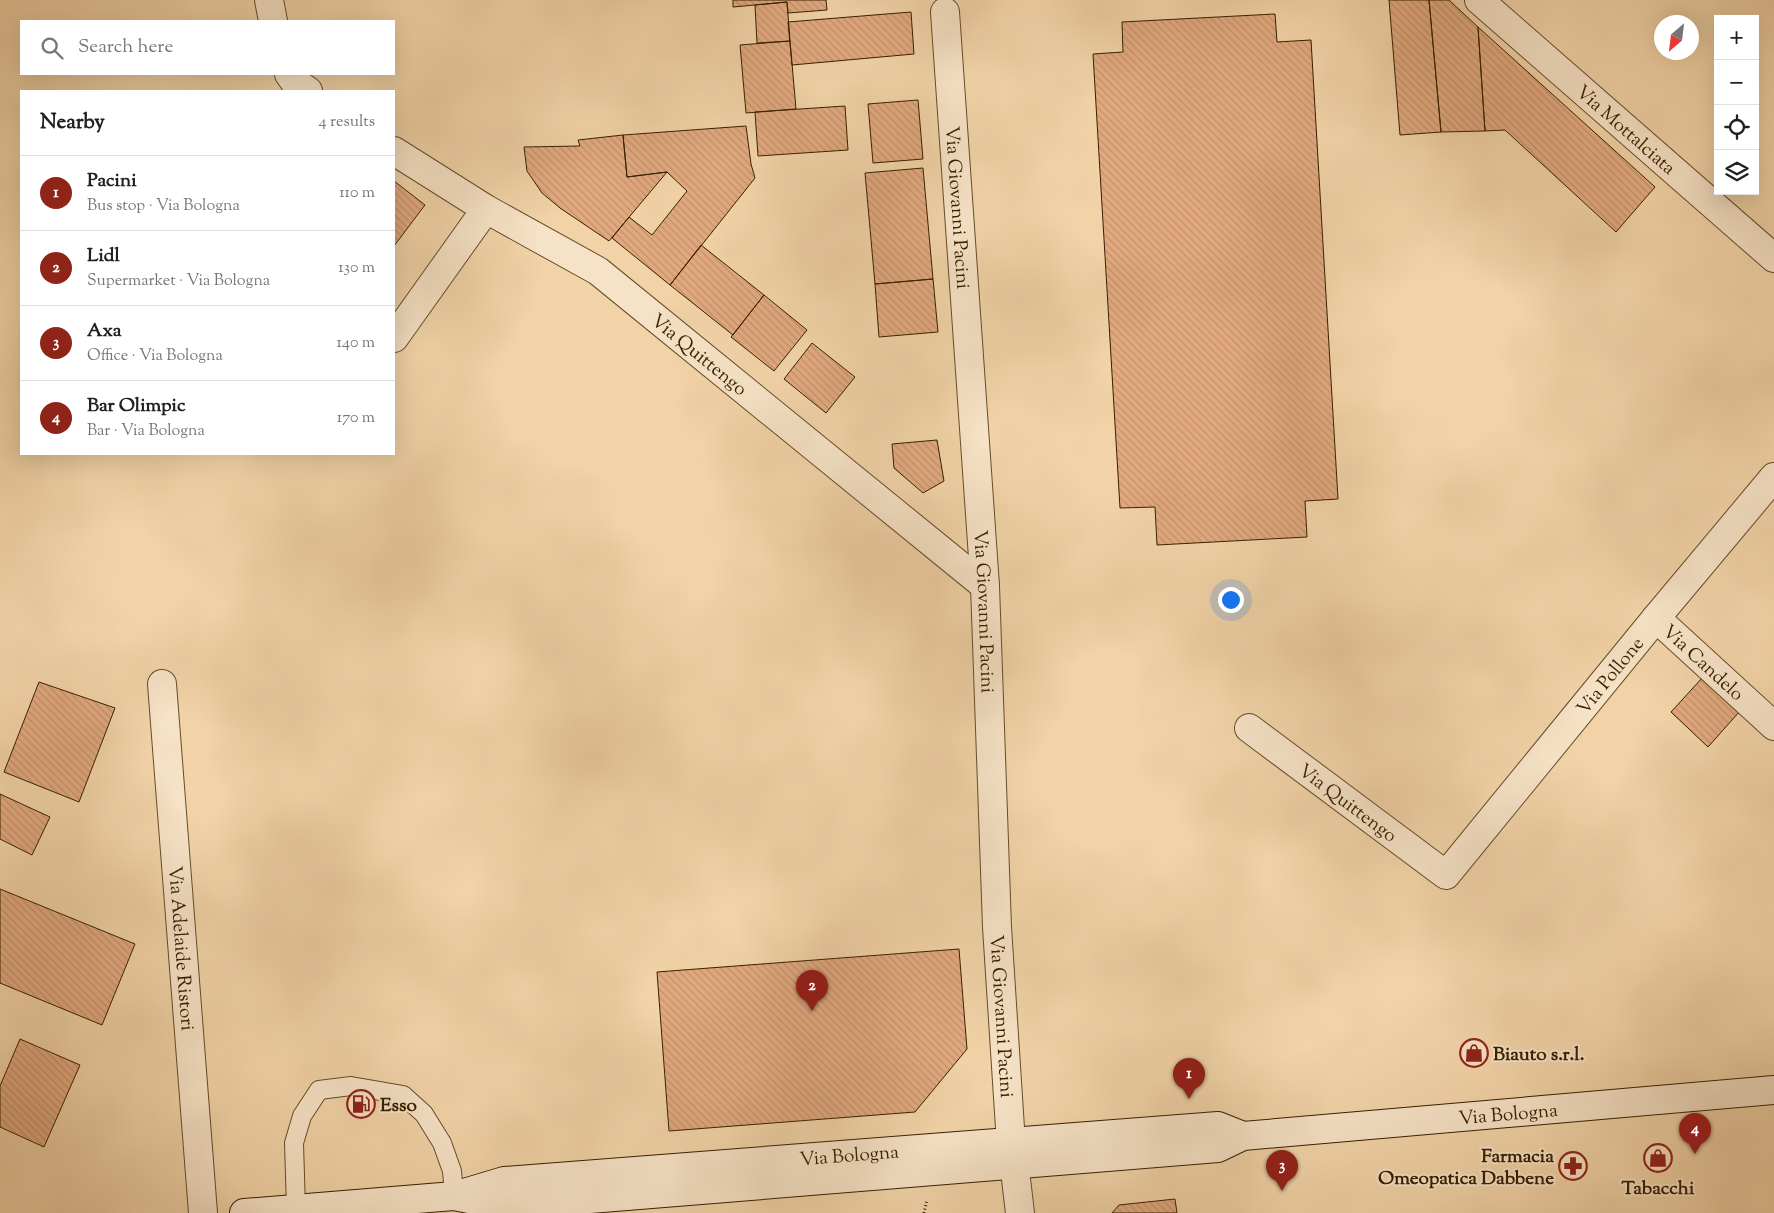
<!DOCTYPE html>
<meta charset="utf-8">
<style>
:root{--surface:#fff;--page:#f6f6f6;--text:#202124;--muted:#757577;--line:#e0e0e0;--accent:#8f2418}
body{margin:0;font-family:"Sorts Mill Goudy",serif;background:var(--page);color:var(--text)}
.controls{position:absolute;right:15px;top:15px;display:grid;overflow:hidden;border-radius:0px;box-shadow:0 5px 20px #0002}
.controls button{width:45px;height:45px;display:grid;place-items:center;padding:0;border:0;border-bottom:1px solid var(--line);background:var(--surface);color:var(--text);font:25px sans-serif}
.compass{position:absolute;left:1654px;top:15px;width:45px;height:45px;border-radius:50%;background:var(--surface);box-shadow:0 5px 20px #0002;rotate:208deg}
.you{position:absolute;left:1230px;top:599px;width:18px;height:18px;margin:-12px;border:4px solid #fff;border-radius:50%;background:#1a73e8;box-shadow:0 0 0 8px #1a73e833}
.badge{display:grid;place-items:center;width:32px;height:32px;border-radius:50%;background:var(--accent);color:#fff;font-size:16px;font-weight:700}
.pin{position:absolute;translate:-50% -41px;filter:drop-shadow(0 1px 2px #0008)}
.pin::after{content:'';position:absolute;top:26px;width:18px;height:15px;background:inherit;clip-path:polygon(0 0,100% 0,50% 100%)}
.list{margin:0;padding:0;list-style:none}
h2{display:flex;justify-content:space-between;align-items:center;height:65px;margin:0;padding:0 20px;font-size:21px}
h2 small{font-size:16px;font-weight:400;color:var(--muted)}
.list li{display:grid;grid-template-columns:32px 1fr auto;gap:15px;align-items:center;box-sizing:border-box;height:75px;padding:0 20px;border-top:1px solid var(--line)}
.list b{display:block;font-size:19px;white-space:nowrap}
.list p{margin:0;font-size:16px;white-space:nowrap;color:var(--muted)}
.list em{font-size:16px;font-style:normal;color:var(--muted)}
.icon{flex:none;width:28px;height:28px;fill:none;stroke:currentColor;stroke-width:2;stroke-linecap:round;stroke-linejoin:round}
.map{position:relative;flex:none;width:1774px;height:1213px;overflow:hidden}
.search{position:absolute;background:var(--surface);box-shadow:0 5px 20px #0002;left:20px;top:20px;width:375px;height:55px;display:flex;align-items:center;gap:12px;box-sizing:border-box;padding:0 18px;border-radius:0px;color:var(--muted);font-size:19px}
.panel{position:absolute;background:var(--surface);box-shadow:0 5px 20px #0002;left:20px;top:90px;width:375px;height:365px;border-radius:0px}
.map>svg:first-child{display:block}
.building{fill:url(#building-back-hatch);stroke:#371f00}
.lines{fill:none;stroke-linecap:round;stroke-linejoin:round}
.service-casing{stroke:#664c2a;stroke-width:20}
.minor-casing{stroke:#664c2a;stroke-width:30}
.secondary-casing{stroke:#371f00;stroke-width:30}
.path{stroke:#371f00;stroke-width:3;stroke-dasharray:1 2.5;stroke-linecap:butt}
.service{stroke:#f6e2c6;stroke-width:18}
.minor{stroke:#f6e2c6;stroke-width:28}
.secondary{stroke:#f6e2c6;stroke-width:28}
.labels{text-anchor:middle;stroke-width:4;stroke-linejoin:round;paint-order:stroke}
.street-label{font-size:19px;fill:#371f00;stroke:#f6e2c6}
.poi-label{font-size:19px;font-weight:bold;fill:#371f00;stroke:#f6e2c6;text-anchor:start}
</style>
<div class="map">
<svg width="1774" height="1213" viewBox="0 0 1774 1213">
<defs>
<pattern id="building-back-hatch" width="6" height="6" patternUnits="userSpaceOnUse" patternTransform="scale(1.25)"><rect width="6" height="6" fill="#e2a97f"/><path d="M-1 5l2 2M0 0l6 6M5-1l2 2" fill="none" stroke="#c2916c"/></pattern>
</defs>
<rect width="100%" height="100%" fill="#f1d3a7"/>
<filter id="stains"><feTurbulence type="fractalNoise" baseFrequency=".004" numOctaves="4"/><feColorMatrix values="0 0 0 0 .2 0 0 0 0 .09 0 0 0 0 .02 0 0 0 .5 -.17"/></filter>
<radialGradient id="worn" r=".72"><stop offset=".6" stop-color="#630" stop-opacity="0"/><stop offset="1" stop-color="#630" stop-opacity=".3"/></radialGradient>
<path class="building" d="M 733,0 L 826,0 L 827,10 L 788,13 L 787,2 L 733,7 Z
M 1389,0 L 1429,0 L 1441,132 L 1400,135 Z
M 1429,0 L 1449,0 L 1478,27 L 1485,131 L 1441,132 Z
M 787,2 L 790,41 L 757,43 L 755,5 Z
M 911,12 L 914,54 L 792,65 L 788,22 Z
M 1275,14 L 1277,42 L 1311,40 L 1338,499 L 1305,501 L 1307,537 L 1157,545 L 1155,507 L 1120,508 L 1093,54 L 1123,52 L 1122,22 Z
M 1478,27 L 1655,187 L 1616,232 L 1505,130 L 1485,131 Z
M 790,41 L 796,109 L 746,113 L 740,45 Z
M 918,100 L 923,159 L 873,163 L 868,104 Z
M 845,106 L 848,150 L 758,156 L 755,112 Z
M 746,126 L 751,164 L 755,178 L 670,285 L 612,238 L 629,217 L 652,235 L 687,191 L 667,172 L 627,177 L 623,135 Z
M 623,135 L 627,177 L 667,172 L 609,241 L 560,208 L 542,193 L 527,171 L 524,147 L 580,146 L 578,140 Z
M 923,168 L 933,279 L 875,284 L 865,173 Z
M 394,181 L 425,205 L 394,246 Z
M 701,245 L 764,295 L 733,335 L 670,285 Z
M 933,279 L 938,332 L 879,337 L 875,284 Z
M 764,295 L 807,330 L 774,371 L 731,337 Z
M 812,343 L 855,377 L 826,413 L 784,379 Z
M 937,440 L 944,481 L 923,493 L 894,468 L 892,444 Z
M 1703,677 L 1740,711 L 1708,747 L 1671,712 Z
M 39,682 L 115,708 L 79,802 L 4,772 Z
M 0,794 L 50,817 L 32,855 L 0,839 Z
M 0,889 L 135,944 L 102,1025 L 0,983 Z
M 959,949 L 967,1049 L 915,1112 L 669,1131 L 657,972 Z
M 20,1039 L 80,1065 L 44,1147 L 0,1127 L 0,1086 Z
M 1175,1199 L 1177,1213 L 1112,1213 L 1119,1205 Z"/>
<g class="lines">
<defs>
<path id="service" d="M 296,1209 L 294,1143 L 302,1116 L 319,1090 L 351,1086 L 403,1095 L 424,1114 L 442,1143 L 452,1171 L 454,1196"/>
<g id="minor">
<path d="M 269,0 L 273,21"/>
<path id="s1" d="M 1479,0 L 1774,258"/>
<path id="s2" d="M 945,12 L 985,586 L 997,927 L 1010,1128 L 1020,1213"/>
<path d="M 289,74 L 294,81 L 308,91"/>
<path id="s3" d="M 394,151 L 486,209 L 598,271 L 985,586"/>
<path d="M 394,338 L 486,209"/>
<path id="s4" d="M 1656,618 L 1774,726"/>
<path id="s5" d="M 162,684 L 203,1213"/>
<path id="s6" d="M 1249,728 L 1446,875 L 1656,618 L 1774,477"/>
</g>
<g id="secondary">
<path id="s7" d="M 454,1196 L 504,1206 L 1218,1148 L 1243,1136 L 1774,1090"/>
<path id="s8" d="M 244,1213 L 454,1196 L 504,1181 L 1218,1126 L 1243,1136"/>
</g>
</defs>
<use href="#service" class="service-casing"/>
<use href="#minor" class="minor-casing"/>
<use href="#secondary" class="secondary-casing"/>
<path class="path" d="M 924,1213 L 927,1200"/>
<use href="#service" class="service"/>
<use href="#minor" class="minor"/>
<use href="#secondary" class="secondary"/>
</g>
<defs>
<symbol id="shop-ring" viewBox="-11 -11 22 22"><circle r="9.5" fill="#f6e2c6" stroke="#8f2418" stroke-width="1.5"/><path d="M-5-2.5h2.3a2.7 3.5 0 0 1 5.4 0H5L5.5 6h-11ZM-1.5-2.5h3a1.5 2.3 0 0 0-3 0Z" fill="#8f2418"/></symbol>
<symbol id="fuel-ring" viewBox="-11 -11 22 22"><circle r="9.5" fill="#f6e2c6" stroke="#8f2418" stroke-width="1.5"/><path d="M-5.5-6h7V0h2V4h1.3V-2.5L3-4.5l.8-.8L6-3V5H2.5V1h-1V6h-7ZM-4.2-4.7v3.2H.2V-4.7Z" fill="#8f2418"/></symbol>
<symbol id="pharmacy-ring" viewBox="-11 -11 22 22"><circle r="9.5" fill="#f6e2c6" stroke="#8f2418" stroke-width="1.5"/><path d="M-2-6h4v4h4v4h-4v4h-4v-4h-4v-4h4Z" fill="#8f2418"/></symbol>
</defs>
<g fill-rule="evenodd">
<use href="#shop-ring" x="1458" y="1037" width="32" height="32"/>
<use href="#fuel-ring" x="345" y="1088" width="32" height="32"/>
<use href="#shop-ring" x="1642" y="1142" width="32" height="32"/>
<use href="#pharmacy-ring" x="1557" y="1150" width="32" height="32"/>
</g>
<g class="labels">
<g class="street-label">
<text dy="7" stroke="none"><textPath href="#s1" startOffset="196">Via Mottalciata</textPath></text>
<text dy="7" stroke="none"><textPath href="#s2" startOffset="196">Via Giovanni Pacini</textPath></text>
<text dy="7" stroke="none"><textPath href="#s3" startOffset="368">Via Quittengo</textPath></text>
<text dy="7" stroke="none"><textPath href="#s2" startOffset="601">Via Giovanni Pacini</textPath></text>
<text dy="7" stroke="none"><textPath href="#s4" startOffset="65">Via Candelo</textPath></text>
<text dy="7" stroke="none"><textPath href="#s6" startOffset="504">Via Pollone</textPath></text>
<text dy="7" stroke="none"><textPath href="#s6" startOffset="124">Via Quittengo</textPath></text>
<text dy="7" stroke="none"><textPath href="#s5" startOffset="265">Via Adelaide Ristori</textPath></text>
<text dy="7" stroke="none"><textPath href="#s2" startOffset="1006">Via Giovanni Pacini</textPath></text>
<text dy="7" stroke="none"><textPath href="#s7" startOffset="1061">Via Bologna</textPath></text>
<text dy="7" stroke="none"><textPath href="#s8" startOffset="609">Via Bologna</textPath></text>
</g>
<g class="poi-label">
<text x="1493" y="1060">Biauto s.r.l.</text>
<text x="380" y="1111">Esso</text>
<text x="1554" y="1162" text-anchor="end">Farmacia<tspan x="1554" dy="22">Omeopatica Dabbene</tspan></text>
<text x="1658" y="1194" text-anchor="middle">Tabacchi</text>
</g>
</g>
<rect width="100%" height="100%" filter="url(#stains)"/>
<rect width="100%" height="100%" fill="url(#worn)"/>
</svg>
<div class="controls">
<button>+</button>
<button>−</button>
<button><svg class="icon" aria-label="locate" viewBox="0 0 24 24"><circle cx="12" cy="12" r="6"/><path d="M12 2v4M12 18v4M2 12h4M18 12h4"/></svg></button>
<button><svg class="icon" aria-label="layers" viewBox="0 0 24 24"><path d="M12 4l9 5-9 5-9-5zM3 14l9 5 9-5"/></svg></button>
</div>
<svg class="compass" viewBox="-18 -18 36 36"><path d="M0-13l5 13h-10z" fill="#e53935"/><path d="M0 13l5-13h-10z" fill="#757577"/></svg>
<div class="you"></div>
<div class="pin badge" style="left:1189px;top:1099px">1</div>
<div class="pin badge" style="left:812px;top:1011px">2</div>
<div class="pin badge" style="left:1282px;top:1191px">3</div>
<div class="pin badge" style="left:1695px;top:1154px">4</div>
<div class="search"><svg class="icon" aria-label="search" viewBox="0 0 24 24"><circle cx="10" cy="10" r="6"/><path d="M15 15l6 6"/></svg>Search here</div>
<section class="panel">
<h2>Nearby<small>4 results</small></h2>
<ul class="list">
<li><span class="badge">1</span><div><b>Pacini</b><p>Bus stop · Via Bologna</p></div><em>110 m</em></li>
<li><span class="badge">2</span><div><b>Lidl</b><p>Supermarket · Via Bologna</p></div><em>130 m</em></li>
<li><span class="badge">3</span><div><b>Axa</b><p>Office · Via Bologna</p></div><em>140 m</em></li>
<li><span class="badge">4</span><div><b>Bar Olimpic</b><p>Bar · Via Bologna</p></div><em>170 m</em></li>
</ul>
</section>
</div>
